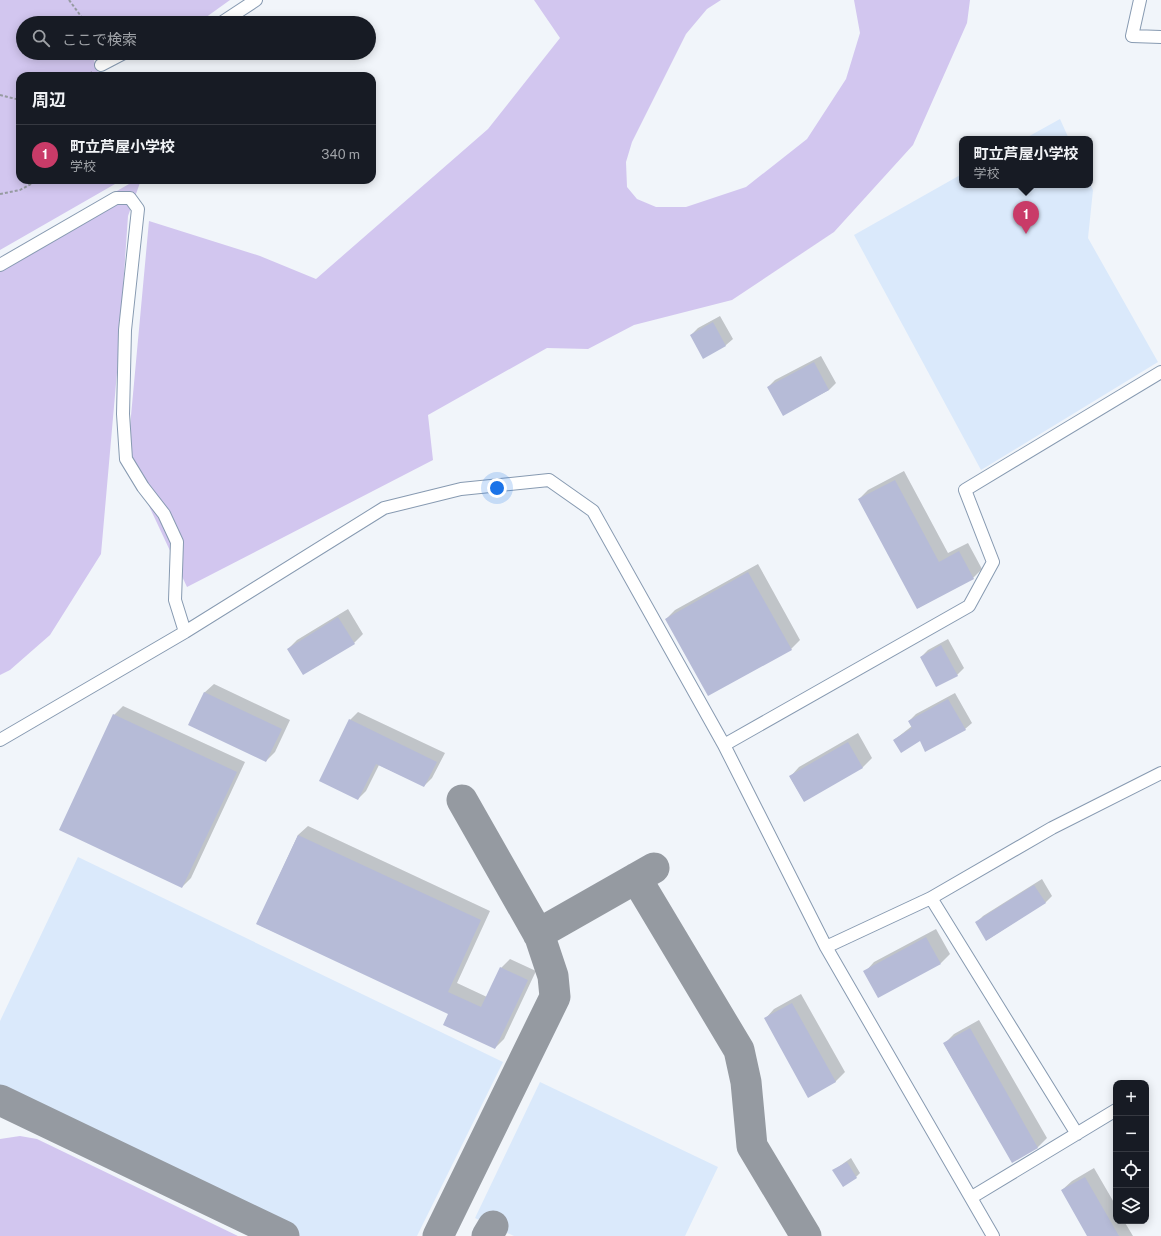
<!DOCTYPE html>
<html lang="ja">
<meta charset="utf-8">
<style>
:root{--surface:#171b24;--page:#242831;--text:#f1f3f6;--muted:#9ea1a6;--line:#363941;--accent:#c93b68}
body{margin:0;font-family:"Public Sans","Noto Sans JP",sans-serif;background:var(--page);color:var(--text)}
.controls{position:absolute;right:12px;bottom:12px;display:grid;overflow:hidden;border-radius:8px;box-shadow:0 2px 10px #0003}
.controls button{width:36px;height:36px;display:grid;place-items:center;padding:0;border:0;border-bottom:1px solid var(--line);background:var(--surface);color:var(--text);font:20px sans-serif}
.you{position:absolute;left:497px;top:488px;width:14px;height:14px;margin:-10px;border:3px solid #fff;border-radius:50%;background:#1a73e8;box-shadow:0 0 0 6px #1a73e833}
.badge{display:grid;place-items:center;width:26px;height:26px;border-radius:50%;background:var(--accent);color:#fff;font-size:13px;font-weight:700}
.pin{position:absolute;translate:-50% -33px;filter:drop-shadow(0 1px 2px #0008)}
.pin::after{content:'';position:absolute;top:21px;width:14px;height:12px;background:inherit;clip-path:polygon(0 0,100% 0,50% 100%)}
.popup{position:absolute;left:959px;top:136px;width:134px;height:52px;box-sizing:border-box;display:grid;place-content:center;border-radius:8px;background:var(--surface);filter:drop-shadow(0 1px 3px #0005);font-size:13px;white-space:nowrap;color:var(--muted)}
.popup b{font-size:15px;color:var(--text)}
.popup::after{content:'';position:absolute;left:50%;top:100%;margin-left:-8px;border:8px solid transparent;border-top-color:var(--surface)}
.list{margin:0;padding:0;list-style:none}
h2{display:flex;justify-content:space-between;align-items:center;height:52px;margin:0;padding:0 16px;font-size:17px}
h2 small{font-size:13px;font-weight:400;color:var(--muted)}
.list li{display:grid;grid-template-columns:26px 1fr auto;gap:12px;align-items:center;box-sizing:border-box;height:60px;padding:0 16px;border-top:1px solid var(--line)}
.list b{display:block;font-size:15px;white-space:nowrap}
.list p{margin:0;font-size:13px;white-space:nowrap;color:var(--muted)}
.list em{font-size:13px;font-style:normal;color:var(--muted)}
.icon{flex:none;width:22px;height:22px;fill:none;stroke:currentColor;stroke-width:2;stroke-linecap:round;stroke-linejoin:round}
.map{position:relative;flex:none;width:1161px;height:1236px;overflow:hidden}
.search{position:absolute;background:var(--surface);box-shadow:0 2px 10px #0003;left:16px;top:16px;width:360px;height:44px;display:flex;align-items:center;gap:10px;box-sizing:border-box;padding:0 14px;border-radius:22px;color:var(--muted);font-size:15px}
.panel{position:absolute;background:var(--surface);box-shadow:0 2px 10px #0003;left:16px;top:72px;width:360px;height:112px;border-radius:12px}
.map>svg:first-child{display:block}
.built{fill:#dae9fb}
.green{fill:#d2c6ef}
.shadow{fill:#0003}
.lines{fill:none;stroke-linecap:round;stroke-linejoin:round}
.taxiway{stroke:#959aa1;stroke-width:31}
.building{fill:#b6bbd7}
.minor-casing{stroke:#879ab1;stroke-width:14}
.path{stroke:#969ba1;stroke-width:2;stroke-dasharray:3 2;stroke-linecap:butt}
.minor{stroke:#fff;stroke-width:12}
</style>
<div class="map">
<svg width="1161" height="1236" viewBox="0 0 1161 1236">
<rect width="100%" height="100%" fill="#f1f5fa"/>
<path class="built" d="M 1060,119 L 1069,139 L 1024,139 Z
M 962,174 L 962,185 L 1090,184 L 1093,190 L 1088,238 L 1158,362 L 981,470 L 854,235 Z
M 78,857 L 503,1062 L 417,1236 L 249,1236 L 0,1114 L 0,1021 Z
M 540,1082 L 718,1167 L 685,1236 L 514,1236 L 475,1218 Z"/>
<path class="green" d="M 0,0 L 230,0 L 198,23 L 23,23 L 23,53 L 100,53 L 93,58 L 100,76 L 20,76 L 20,180 L 122,180 L 0,250 Z
M 534,0 L 721,0 L 707,9 L 686,34 L 632,142 L 626,162 L 627,187 L 637,199 L 656,207 L 686,207 L 746,187 L 807,139 L 846,79 L 860,33 L 854,0 L 970,0 L 967,23 L 913,145 L 834,232 L 732,300 L 634,325 L 588,349 L 547,348 L 428,415 L 433,460 L 187,587 L 127,459 L 149,221 L 260,256 L 316,279 L 488,129 L 560,38 Z
M 136,180 L 141,180 L 128,216 L 118,361 L 101,554 L 50,635 L 10,670 L 0,675 L 0,258 Z
M 20,1136 L 37,1139 L 238,1236 L 0,1236 L 0,1139 Z"/>
<path class="shadow" d="M 720,316 L 733,339 L 726,345 L 704,357 L 691,335 L 698,328 Z
M 821,356 L 836,383 L 829,390 L 783,414 L 768,387 L 775,380 Z
M 904,471 L 948,553 L 968,543 L 982,569 L 973,578 L 918,608 L 859,499 L 868,490 Z
M 758,564 L 800,640 L 791,649 L 666,619 L 675,610 Z
M 348,609 L 363,634 L 354,643 L 288,649 L 297,640 Z
M 948,639 L 964,668 L 957,675 L 921,657 L 928,650 Z
M 214,684 L 290,720 L 275,752 L 266,761 L 204,693 Z
M 955,693 L 972,723 L 965,729 L 920,740 L 894,740 L 912,726 L 909,721 L 916,714 Z
M 123,706 L 245,762 L 191,878 L 182,887 L 114,715 Z
M 358,712 L 445,753 L 432,778 L 424,786 L 379,765 L 366,791 L 358,799 L 350,720 Z
M 858,733 L 872,758 L 863,767 L 804,801 L 790,777 L 799,767 Z
M 308,826 L 490,911 L 457,983 L 487,997 L 501,968 L 510,959 L 536,971 L 504,1039 L 495,1048 L 450,1013 L 257,924 L 298,835 Z
M 1042,879 L 1052,896 L 1046,902 L 987,940 L 976,923 L 983,916 Z
M 936,929 L 950,954 L 941,963 L 865,972 L 874,962 Z
M 801,994 L 845,1072 L 835,1082 L 765,1019 L 774,1009 Z
M 979,1020 L 1047,1138 L 1038,1147 L 1012,1161 L 944,1044 L 954,1034 Z
M 851,1158 L 860,1173 L 856,1177 L 834,1170 Z
M 1094,1168 L 1116,1206 L 1116,1221 L 1124,1221 L 1133,1236 L 1088,1236 L 1062,1190 L 1072,1181 Z"/>
<g class="lines">
<path class="taxiway" d="M 636,878 L 739,1050 L 746,1082 L 752,1146 L 806,1236
M 538,934 L 654,868
M 0,1100 L 284,1236
M 438,1236 L 555,997 L 553,976 L 540,937 L 462,800
M 487,1236 L 493,1226"/>
</g>
<path class="building" d="M 713,322 L 726,346 L 703,359 L 690,335 Z
M 814,362 L 829,390 L 783,416 L 767,387 Z
M 895,480 L 939,562 L 959,551 L 974,579 L 917,609 L 858,499 Z
M 748,572 L 792,650 L 708,696 L 665,619 Z
M 338,617 L 355,644 L 303,675 L 287,649 Z
M 941,645 L 958,676 L 936,687 L 920,657 Z
M 204,692 L 282,729 L 266,762 L 188,725 Z
M 948,699 L 966,730 L 925,752 L 920,741 L 901,753 L 893,740 L 912,728 L 908,721 Z
M 113,714 L 237,772 L 182,888 L 59,830 Z
M 349,719 L 437,762 L 424,787 L 376,764 L 358,800 L 319,781 Z
M 848,742 L 863,768 L 804,802 L 789,776 Z
M 298,835 L 481,920 L 448,992 L 481,1007 L 500,967 L 528,980 L 495,1049 L 443,1025 L 448,1014 L 256,924 Z
M 1034,885 L 1046,903 L 986,941 L 975,922 Z
M 926,937 L 941,964 L 878,998 L 863,971 Z
M 792,1003 L 836,1082 L 808,1098 L 764,1018 Z
M 970,1028 L 1038,1148 L 1012,1163 L 943,1043 Z
M 847,1162 L 857,1178 L 843,1187 L 832,1170 Z
M 1085,1177 L 1119,1236 L 1087,1236 L 1061,1190 Z"/>
<g class="lines">
<defs>
<path id="minor" d="M 1140,0 L 1132,36 L 1161,37
M 221,23 L 256,0
M 101,65 L 124,53
M 0,265 L 116,198 L 130,198 L 138,209 L 125,330 L 123,414 L 126,459 L 143,487 L 164,514 L 177,542 L 175,600 L 185,632
M 0,740 L 185,632 L 384,508 L 461,489 L 549,480 L 593,511 L 724,745 L 826,947 L 993,1236
M 724,745 L 969,606 L 993,562 L 965,490 L 1161,372
M 931,898 L 1077,1134
M 826,947 L 931,898 L 1052,828 L 1161,773
M 972,1197 L 1116,1110"/>
</defs>
<use href="#minor" class="minor-casing"/>
<path class="path" d="M 69,0 L 86,23
M 86,76 L 92,72
M 0,95 L 20,100
M 0,194 L 20,190 L 38,180"/>
<use href="#minor" class="minor"/>
</g>
</svg>
<div class="controls">
<button>+</button>
<button>−</button>
<button><svg class="icon" aria-label="locate" viewBox="0 0 24 24"><circle cx="12" cy="12" r="6"/><path d="M12 2v4M12 18v4M2 12h4M18 12h4"/></svg></button>
<button><svg class="icon" aria-label="layers" viewBox="0 0 24 24"><path d="M12 4l9 5-9 5-9-5zM3 14l9 5 9-5"/></svg></button>
</div>
<div class="you"></div>
<div class="pin badge" style="left:1026px;top:234px">1</div>
<div class="popup"><b>町立芦屋小学校</b>学校</div>
<div class="search"><svg class="icon" aria-label="search" viewBox="0 0 24 24"><circle cx="10" cy="10" r="6"/><path d="M15 15l6 6"/></svg>ここで検索</div>
<section class="panel">
<h2>周辺<small></small></h2>
<ul class="list">
<li><span class="badge">1</span><div><b>町立芦屋小学校</b><p>学校</p></div><em>340 m</em></li>
</ul>
</section>
</div>
